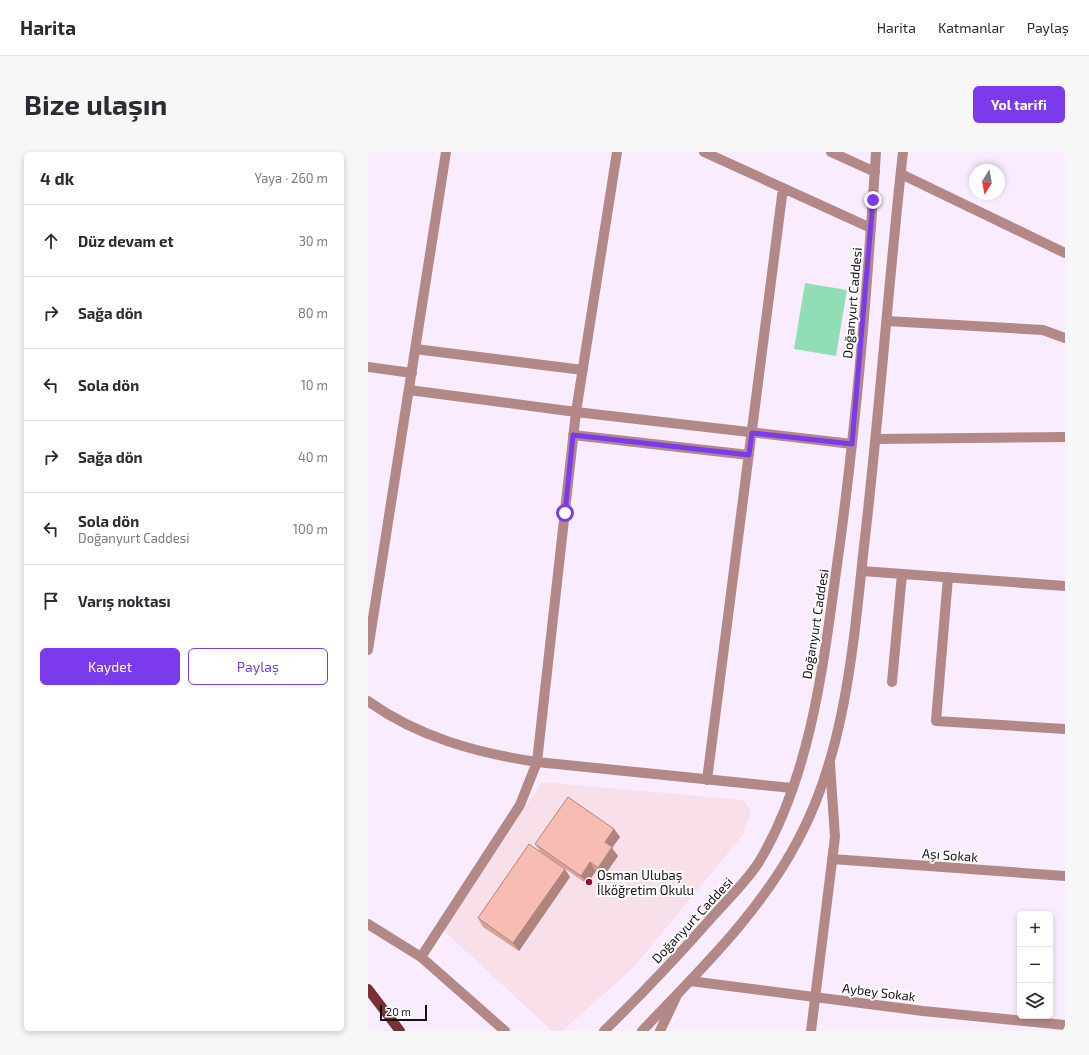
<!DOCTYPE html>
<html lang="tr">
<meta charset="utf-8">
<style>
:root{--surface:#fff;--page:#f7f7f7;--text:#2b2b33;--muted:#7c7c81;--line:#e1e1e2;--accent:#7c3aed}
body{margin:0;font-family:"Exo 2",sans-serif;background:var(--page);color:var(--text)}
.controls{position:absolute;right:12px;bottom:12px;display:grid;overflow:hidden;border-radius:6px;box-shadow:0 2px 6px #0003}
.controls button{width:36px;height:36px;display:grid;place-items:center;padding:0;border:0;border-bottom:1px solid var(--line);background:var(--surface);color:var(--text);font:20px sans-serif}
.compass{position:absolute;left:601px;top:12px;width:36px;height:36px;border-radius:50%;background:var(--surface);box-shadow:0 2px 6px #0003;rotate:191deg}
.scale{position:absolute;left:12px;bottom:10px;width:47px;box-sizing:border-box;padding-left:4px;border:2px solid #171219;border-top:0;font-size:11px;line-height:14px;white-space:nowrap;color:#171219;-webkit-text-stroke:3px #fefefe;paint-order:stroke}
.stop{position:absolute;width:12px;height:12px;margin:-9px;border:3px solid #7c3aed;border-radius:50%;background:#fff}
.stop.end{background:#7c3aed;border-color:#fff;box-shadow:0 1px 4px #0008}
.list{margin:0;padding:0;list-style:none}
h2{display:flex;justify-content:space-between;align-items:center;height:52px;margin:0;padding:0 16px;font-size:17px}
h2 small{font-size:13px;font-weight:400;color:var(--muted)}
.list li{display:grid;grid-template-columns:26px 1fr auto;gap:12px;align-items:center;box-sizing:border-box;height:72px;padding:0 16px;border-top:1px solid var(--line)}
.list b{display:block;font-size:15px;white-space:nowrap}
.list p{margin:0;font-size:13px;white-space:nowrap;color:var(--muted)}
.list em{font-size:13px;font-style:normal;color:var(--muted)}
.actions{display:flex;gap:8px;padding:12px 16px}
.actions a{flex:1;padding:9px 0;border:1px solid var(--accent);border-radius:6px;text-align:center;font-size:14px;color:var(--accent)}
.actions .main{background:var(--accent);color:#fff}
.icon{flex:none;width:22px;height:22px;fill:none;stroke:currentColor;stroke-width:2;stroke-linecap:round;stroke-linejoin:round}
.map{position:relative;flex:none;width:697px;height:879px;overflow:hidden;border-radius:6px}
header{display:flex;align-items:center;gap:24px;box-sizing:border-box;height:56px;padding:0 20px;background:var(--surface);border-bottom:1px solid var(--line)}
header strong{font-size:19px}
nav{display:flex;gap:22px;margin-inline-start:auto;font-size:14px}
.intro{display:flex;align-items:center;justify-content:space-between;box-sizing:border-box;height:96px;padding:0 24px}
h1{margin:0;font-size:28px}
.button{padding:10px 18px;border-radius:6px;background:var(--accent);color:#fff;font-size:14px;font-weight:700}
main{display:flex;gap:24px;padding:0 24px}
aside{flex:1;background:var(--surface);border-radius:6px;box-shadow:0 2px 6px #0003}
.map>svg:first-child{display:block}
.education{fill:#f8e0ea}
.green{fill:#91ddb5}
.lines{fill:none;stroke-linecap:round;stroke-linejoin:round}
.minor{stroke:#b38987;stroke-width:10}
.tertiary{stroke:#b38987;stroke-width:10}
.primary{stroke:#783133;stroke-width:10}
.tram{stroke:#6e6671;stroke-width:1}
.wall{fill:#d5a399}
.shaded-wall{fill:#ae847d}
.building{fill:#f8bdb2;stroke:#ae847d}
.route{stroke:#7c3aed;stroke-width:5}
.poi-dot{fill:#a30638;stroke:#fefefe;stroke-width:1.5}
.labels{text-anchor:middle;stroke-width:4;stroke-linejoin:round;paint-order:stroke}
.street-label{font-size:13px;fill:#171219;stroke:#fefefe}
.poi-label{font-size:13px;fill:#171219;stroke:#fefefe;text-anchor:start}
</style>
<header>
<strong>Harita</strong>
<nav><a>Harita</a><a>Katmanlar</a><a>Paylaş</a></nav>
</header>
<div class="intro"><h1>Bize ulaşın</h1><a class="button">Yol tarifi</a></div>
<main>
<aside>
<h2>4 dk<small>Yaya · 260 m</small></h2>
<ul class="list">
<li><svg class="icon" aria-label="ahead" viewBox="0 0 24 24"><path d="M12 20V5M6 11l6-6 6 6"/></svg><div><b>Düz devam et</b></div><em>30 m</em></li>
<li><svg class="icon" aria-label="right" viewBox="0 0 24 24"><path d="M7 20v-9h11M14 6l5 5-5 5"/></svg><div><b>Sağa dön</b></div><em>80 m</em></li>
<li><svg class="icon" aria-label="left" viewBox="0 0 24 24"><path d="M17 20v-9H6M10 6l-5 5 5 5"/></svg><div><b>Sola dön</b></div><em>10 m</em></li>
<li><svg class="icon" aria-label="right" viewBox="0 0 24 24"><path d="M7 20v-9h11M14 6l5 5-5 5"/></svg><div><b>Sağa dön</b></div><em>40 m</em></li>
<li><svg class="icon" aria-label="left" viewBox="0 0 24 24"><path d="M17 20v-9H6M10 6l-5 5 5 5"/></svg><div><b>Sola dön</b><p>Doğanyurt Caddesi</p></div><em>100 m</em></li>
<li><svg class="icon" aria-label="arrive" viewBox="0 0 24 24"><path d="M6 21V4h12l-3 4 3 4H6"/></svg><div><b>Varış noktası</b></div></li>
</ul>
<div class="actions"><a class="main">Kaydet</a><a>Paylaş</a></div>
</aside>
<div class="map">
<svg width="697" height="879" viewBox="0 0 697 879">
<rect width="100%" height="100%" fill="#f9ecfe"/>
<path class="education" d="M 174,630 L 375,648 L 383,659 L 375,683 L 265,816 L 194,879 L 184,879 L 75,778 Z"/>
<path class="green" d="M 437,131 L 479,138 L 468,204 L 426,197 Z"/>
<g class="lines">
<path class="minor" d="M 336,0 L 503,76
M 463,0 L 507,20
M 533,22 L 697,101
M 519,169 L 675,178 L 697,186
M 47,197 L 215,218
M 0,215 L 44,221
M 41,238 L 208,260 L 484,292
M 205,283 L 381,303
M 509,287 L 697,285
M 494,419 L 697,434
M 580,425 L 568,569 L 697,577
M 0,498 L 78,0
M 524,530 L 534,422
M 0,549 C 50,585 109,601 169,610 L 424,636
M 339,628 L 415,36
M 464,707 L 697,724
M 0,772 L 53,805 L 137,879
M 53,805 L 152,653 L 169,610 L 208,260 L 249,0
M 322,829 L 555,859 L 697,873
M 292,879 L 308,845
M 443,879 L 467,685 L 462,612"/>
<path class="tertiary" d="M 236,879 C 274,842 310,804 345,764 C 361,746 378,730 391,710 C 442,625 455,516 468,420 C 488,280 499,140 508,0
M 274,879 C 330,820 392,761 430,688 C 476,603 485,498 495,403 C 511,269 520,134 535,0"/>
<path class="primary" d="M 0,837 L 32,879"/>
<path class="tram" d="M 0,877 L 2,879"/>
</g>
<path class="wall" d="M 246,677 L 252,685 L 244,696 L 250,704 L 236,724 L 228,719 L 219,732 L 173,700 L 167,692 Z
M 202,725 L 151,799 L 115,775 L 110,766 Z"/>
<path class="shaded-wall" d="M 246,677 L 252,685 L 244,696 L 250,704 L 236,724 L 230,716 L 237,690 Z
M 222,710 L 228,719 L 219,732 L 213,724 Z
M 197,717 L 202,725 L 151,799 L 145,791 Z"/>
<path class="building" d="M 200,645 L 246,677 L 237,690 L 244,695 L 230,716 L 222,710 L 213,724 L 167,692 Z
M 161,692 L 197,717 L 145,791 L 110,766 Z"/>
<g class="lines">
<path class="route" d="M 197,361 L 205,283 L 381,303 L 384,281 L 484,292 L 505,48"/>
</g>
<circle class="poi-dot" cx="221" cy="730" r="4"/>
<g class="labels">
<g class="street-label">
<text transform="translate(484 151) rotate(-85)" y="5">Doğanyurt Caddesi</text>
<text transform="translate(447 472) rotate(-81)" y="5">Doğanyurt Caddesi</text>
<text transform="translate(582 703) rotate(4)" y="5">Aşı Sokak</text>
<text transform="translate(324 768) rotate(-47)" y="5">Doğanyurt Caddesi</text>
<text transform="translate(511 840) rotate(7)" y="5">Aybey Sokak</text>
</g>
<g class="poi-label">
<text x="229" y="728">Osman Ulubaş<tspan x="229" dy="15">İlköğretim Okulu</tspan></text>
</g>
</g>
</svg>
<div class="controls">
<button>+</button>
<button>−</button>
<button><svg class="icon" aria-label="layers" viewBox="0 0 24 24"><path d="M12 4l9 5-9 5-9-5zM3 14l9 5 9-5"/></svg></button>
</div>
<svg class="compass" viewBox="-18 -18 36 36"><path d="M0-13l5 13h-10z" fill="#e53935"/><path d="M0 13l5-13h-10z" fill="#7c7c81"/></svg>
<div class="scale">20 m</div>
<div class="stop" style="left:197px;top:361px"></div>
<div class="stop end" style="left:505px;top:48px"></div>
</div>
</main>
